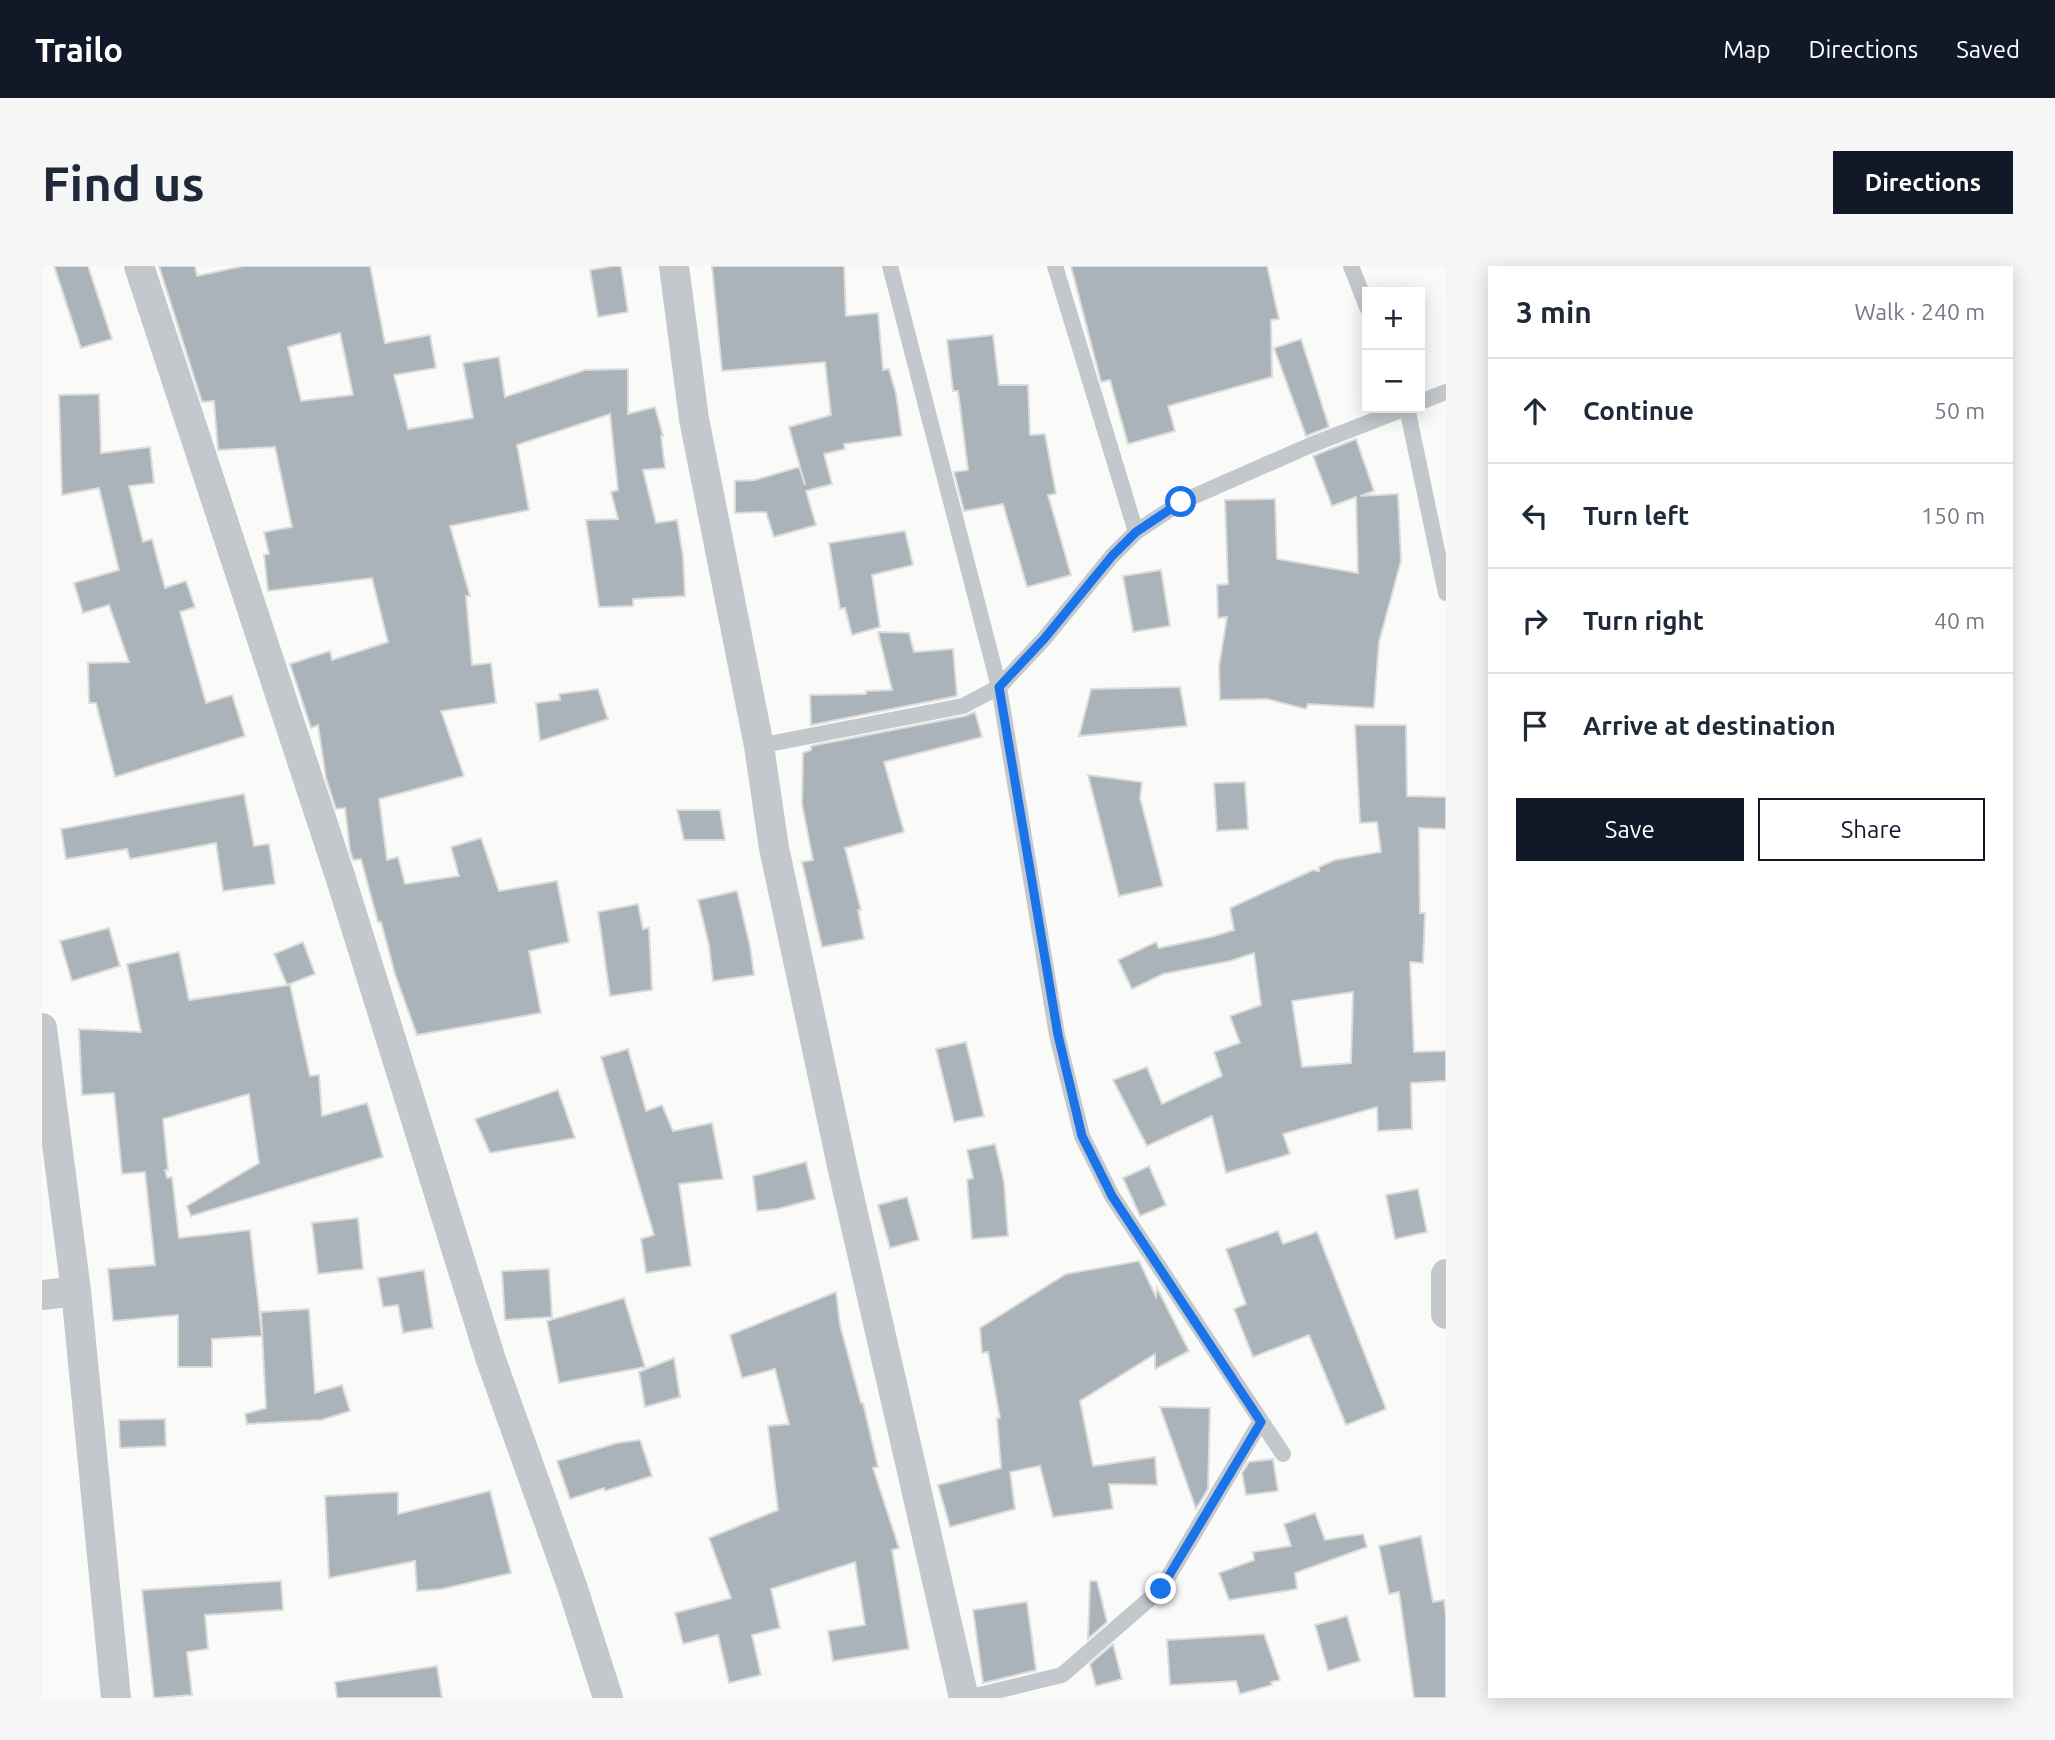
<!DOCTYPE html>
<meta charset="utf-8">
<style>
:root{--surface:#fff;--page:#f6f6f7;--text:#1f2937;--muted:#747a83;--line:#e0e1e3;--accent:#111827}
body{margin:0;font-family:Ubuntu,sans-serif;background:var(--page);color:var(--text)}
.controls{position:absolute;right:21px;top:21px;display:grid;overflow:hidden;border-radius:0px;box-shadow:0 4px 18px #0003}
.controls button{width:63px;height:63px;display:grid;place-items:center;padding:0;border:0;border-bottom:2px solid var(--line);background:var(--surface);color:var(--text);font:35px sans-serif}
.stop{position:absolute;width:21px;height:21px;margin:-16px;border:5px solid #1a73e8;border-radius:50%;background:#fff}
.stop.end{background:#1a73e8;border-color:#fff;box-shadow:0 2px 7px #0008}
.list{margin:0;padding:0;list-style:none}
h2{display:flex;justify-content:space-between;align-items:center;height:91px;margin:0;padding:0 28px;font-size:30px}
h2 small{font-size:23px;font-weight:400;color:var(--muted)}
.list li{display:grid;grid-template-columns:46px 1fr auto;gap:21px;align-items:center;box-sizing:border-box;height:105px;padding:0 28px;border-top:2px solid var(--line)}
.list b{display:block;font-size:26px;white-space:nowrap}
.list em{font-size:23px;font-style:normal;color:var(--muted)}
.actions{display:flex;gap:14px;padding:21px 28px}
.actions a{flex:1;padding:16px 0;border:2px solid var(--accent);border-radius:0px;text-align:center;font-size:24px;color:var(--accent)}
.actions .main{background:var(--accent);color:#fff}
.icon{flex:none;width:38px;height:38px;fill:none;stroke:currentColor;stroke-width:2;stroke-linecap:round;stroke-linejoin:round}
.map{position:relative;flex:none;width:1404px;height:1432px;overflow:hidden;border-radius:0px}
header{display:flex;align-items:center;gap:42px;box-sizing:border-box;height:98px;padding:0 35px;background:var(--accent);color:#fff}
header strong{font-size:33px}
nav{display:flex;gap:38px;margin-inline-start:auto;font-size:24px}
.intro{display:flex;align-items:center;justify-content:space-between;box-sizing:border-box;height:168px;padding:0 42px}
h1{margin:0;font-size:49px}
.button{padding:18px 32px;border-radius:0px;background:var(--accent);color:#fff;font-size:24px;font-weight:700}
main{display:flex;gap:42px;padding:0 42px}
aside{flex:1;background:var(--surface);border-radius:0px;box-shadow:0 4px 18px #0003}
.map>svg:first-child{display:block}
.building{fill:#aab3b9;stroke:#dcdcda;stroke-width:2;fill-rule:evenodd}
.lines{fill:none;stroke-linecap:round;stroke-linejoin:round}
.service{stroke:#c3c8cc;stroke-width:16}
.minor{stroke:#c3c8cc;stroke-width:30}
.route{stroke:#1a73e8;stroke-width:9}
</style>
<header>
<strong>Trailo</strong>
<nav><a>Map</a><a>Directions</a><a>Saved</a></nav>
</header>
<div class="intro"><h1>Find us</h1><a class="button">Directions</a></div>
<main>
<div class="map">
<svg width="1404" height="1432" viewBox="0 0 1404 1432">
<rect width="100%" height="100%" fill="#fafaf8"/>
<path class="building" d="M 12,0 L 46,0 L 70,73 L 39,82 Z
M 117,0 L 153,0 L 155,10 L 201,0 L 328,0 L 343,77 L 388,69 L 394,102 L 352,109 L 366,163 L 431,152 L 421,97 L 457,91 L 463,131 L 543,104 L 586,103 L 586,148 L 613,141 L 621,170 L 619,170 L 623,202 L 601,204 L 614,257 L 635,254 L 641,290 L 643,330 L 591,333 L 591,340 L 557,341 L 544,254 L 576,253 L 569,226 L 576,224 L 568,148 L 475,179 L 487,244 L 408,260 L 428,330 L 424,330 L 430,399 L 449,397 L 454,437 L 399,445 L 422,510 L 337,533 L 345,594 L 356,591 L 363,618 L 417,610 L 409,581 L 439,572 L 457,625 L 515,615 L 527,676 L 487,685 L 499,747 L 375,769 L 353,708 L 339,656 L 336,656 L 319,593 L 311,594 L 308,584 L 303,542 L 294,543 L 284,512 L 276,459 L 269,462 L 248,398 L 288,385 L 290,394 L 346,376 L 330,312 L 226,325 L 222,289 L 227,288 L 222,266 L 250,261 L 233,181 L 176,184 L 172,135 L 160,136 ZM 298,67 L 311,129 L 259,135 L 246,81 Z
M 571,0 L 579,0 L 586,46 L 556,51 L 548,4 Z
M 670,0 L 802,0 L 804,50 L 836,47 L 841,104 L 847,103 L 854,128 L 860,170 L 802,178 L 803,183 L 782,188 L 790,218 L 764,225 L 774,259 L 732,271 L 724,246 L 693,247 L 693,215 L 713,214 L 757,201 L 763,219 L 747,161 L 789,149 L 783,96 L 680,105 Z
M 1029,0 L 1225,0 L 1237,53 L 1229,54 L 1230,111 L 1126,140 L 1133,165 L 1086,178 L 1068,114 L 1059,116 Z
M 951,69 L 957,119 L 986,119 L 988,169 L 1003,168 L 1014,228 L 1006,229 L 1029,309 L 985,321 L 961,238 L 922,245 L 912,206 L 926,204 L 916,125 L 911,125 L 905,74 Z
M 1259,73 L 1287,161 L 1264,170 L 1232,82 Z
M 57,128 L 59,187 L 108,181 L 112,217 L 87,220 L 101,276 L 110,273 L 123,322 L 144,315 L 153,341 L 138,346 L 164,437 L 190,429 L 203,470 L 73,511 L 54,437 L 47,437 L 46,397 L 87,396 L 67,339 L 41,347 L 32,317 L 77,304 L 57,222 L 20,229 L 17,129 Z
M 1314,173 L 1332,225 L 1318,230 L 1356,228 L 1359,295 L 1337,376 L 1332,442 L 1266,438 L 1264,443 L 1225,433 L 1178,434 L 1177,400 L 1185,351 L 1176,352 L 1175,319 L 1186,318 L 1183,234 L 1233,233 L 1235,293 L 1316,307 L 1314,231 L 1290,240 L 1271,190 Z
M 863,265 L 871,299 L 830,309 L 838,361 L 810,369 L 803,342 L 798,343 L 787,277 Z
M 1119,304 L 1128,360 L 1091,366 L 1081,310 Z
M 836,366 L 867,367 L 872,386 L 911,383 L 915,430 L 769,459 L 768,429 L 824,428 L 824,425 L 850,424 Z
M 1138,421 L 1145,460 L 1037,470 L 1049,423 Z
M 556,423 L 566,453 L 498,475 L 494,437 L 518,434 L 517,428 Z
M 933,446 L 940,471 L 842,496 L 862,566 L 803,582 L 819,644 L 816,644 L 822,673 L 780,681 L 760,596 L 771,594 L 760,538 L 761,487 L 769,484 L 769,480 L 923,450 Z
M 1313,459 L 1364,459 L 1365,530 L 1404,531 L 1404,563 L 1377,562 L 1378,647 L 1383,647 L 1381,697 L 1368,696 L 1372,786 L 1404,785 L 1404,815 L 1369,817 L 1370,863 L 1336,865 L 1335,841 L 1241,868 L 1248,888 L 1184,907 L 1170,850 L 1105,880 L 1071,814 L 1105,801 L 1120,838 L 1180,810 L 1172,786 L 1198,777 L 1188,750 L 1219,739 L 1212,687 L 1188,695 L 1121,708 L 1090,723 L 1076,694 L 1114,676 L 1117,682 L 1169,671 L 1192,664 L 1188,642 L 1271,604 L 1277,605 L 1277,601 L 1293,594 L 1339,586 L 1335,556 L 1318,557 ZM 1311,726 L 1309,797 L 1260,801 L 1250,735 Z
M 1046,509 L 1100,516 L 1098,532 L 1121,620 L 1077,630 Z
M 1203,516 L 1206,563 L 1175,565 L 1172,517 Z
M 202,528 L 212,580 L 227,578 L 233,618 L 181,625 L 174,577 L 88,593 L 85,583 L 24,593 L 19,563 Z
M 635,544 L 678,544 L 683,574 L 642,574 Z
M 695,625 L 708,680 L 712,709 L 671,715 L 667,679 L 656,634 Z
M 596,638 L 601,663 L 607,662 L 610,724 L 568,730 L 556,646 Z
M 67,662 L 78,700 L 30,715 L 18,675 Z
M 261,676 L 273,708 L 245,719 L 232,688 Z
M 137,686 L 147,734 L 248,719 L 268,810 L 277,809 L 280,850 L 325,837 L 341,891 L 149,950 L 145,940 L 217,897 L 207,828 L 121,853 L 126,904 L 123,904 L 125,912 L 130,911 L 137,972 L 208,964 L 220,1070 L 170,1073 L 170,1101 L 136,1101 L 136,1049 L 71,1055 L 66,1003 L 113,999 L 103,906 L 80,908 L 72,827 L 40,829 L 37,763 L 99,766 L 85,698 Z
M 924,776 L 942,850 L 912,856 L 894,783 Z
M 586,783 L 604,845 L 620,839 L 631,865 L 670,857 L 681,913 L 637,918 L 649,1000 L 604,1007 L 599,973 L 612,969 L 559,791 Z
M 516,824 L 533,872 L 448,887 L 433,853 Z
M 953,878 L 962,916 L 966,970 L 930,973 L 925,914 L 931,912 L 925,884 Z
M 764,896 L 773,933 L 735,943 L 715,945 L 711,910 Z
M 1107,900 L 1124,939 L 1098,950 L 1081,912 Z
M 1376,923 L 1385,966 L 1353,973 L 1344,929 Z
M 865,931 L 877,974 L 848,982 L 836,939 Z
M 316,952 L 321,1003 L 276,1008 L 270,957 Z
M 1236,965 L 1241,978 L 1275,966 L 1344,1143 L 1304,1159 L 1267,1069 L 1211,1091 L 1192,1043 L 1204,1038 L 1184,983 Z
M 1097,995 L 1114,1031 L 1115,1022 L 1147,1085 L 1113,1103 L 1113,1088 L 1038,1135 L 1051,1200 L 1113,1191 L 1115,1219 L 1067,1218 L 1071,1243 L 1011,1251 L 998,1200 L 968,1206 L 973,1243 L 908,1261 L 896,1219 L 959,1202 L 955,1152 L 958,1152 L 946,1086 L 940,1087 L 938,1062 L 1024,1008 Z
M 507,1003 L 510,1051 L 463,1054 L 460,1005 Z
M 382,1004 L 391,1062 L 361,1067 L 356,1039 L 341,1041 L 336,1012 Z
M 794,1026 L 798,1059 L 819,1137 L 821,1137 L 836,1201 L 831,1202 L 857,1282 L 850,1284 L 867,1383 L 791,1395 L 786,1365 L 823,1359 L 813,1296 L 729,1323 L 738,1362 L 710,1369 L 719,1409 L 687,1417 L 676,1369 L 641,1378 L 633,1347 L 689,1332 L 667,1272 L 736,1244 L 726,1160 L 747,1158 L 733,1103 L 700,1112 L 688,1069 Z
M 582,1032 L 603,1101 L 517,1117 L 505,1055 Z
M 267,1043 L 273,1127 L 300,1119 L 308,1145 L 279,1154 L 205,1158 L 203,1148 L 224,1142 L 219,1046 Z
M 632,1092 L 638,1131 L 603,1141 L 597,1106 Z
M 1118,1141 L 1168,1142 L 1166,1223 L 1154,1243 Z
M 123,1153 L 124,1180 L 78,1182 L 77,1154 Z
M 598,1174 L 610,1210 L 563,1225 L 562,1222 L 528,1233 L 515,1195 L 575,1177 Z
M 1231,1193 L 1236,1225 L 1204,1229 L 1200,1207 L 1207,1196 Z
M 448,1225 L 469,1307 L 400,1323 L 375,1325 L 373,1295 L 287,1312 L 283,1230 L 356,1226 L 356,1248 Z
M 1273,1247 L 1283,1274 L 1321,1268 L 1325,1281 L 1253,1307 L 1255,1323 L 1187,1334 L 1177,1307 L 1212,1294 L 1211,1286 L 1249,1280 L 1242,1258 Z
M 1379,1270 L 1391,1336 L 1402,1334 L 1404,1351 L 1404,1432 L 1372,1432 L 1357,1326 L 1347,1328 L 1337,1280 Z
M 239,1315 L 241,1344 L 163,1349 L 166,1383 L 145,1386 L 150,1429 L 112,1432 L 100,1324 Z
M 1048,1315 L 1055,1315 L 1065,1356 L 1046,1373 Z
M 985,1336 L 994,1404 L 941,1417 L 931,1344 Z
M 1305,1350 L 1318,1395 L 1286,1405 L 1273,1359 Z
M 1222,1368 L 1238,1414 L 1229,1416 L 1230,1419 L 1198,1428 L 1194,1415 L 1128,1419 L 1125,1374 Z
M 1071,1378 L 1080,1413 L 1054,1420 L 1048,1398 Z
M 395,1400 L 400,1432 L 295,1432 L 293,1416 Z"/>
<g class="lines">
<path class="service" d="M 848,0 L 957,421 L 1015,769 L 1040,870 L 1070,930 L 1241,1188
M 1013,0 L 1094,266
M 1309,0 L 1325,41
M 1378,136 L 1404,126
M 1365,142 L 1404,327
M 717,480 L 921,440 L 957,421 L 1002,373 L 1070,290 L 1094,266 L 1139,236 L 1269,179 L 1364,142
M 925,1432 L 1020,1409 L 1119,1323 L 1219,1155"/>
<path class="minor" d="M 97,0 L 298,610 L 449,1094 L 530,1320 L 566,1432
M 632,0 L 652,153 L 717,480 L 732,582 L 801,904 L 922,1432
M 0,762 L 34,1025 L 74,1432
M 1404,1008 L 1404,1048
M 0,1029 L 34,1025"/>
</g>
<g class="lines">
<path class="route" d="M 1119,1323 L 1219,1156 L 1070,930 L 1040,870 L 1016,769 L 957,421 L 1002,373 L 1070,290 L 1094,266 L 1139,236"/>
</g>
</svg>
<div class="controls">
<button>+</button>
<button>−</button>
</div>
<div class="stop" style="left:1139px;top:236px"></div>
<div class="stop end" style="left:1119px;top:1323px"></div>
</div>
<aside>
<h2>3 min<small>Walk · 240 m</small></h2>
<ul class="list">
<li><svg class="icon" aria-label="ahead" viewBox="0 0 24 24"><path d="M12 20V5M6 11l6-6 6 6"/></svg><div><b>Continue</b></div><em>50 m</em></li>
<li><svg class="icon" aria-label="left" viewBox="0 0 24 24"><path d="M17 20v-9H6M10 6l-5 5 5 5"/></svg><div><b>Turn left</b></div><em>150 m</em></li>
<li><svg class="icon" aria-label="right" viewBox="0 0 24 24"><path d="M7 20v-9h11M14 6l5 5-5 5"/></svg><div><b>Turn right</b></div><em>40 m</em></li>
<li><svg class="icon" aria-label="arrive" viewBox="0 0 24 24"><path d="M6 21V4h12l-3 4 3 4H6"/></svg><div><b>Arrive at destination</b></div></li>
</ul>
<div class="actions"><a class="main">Save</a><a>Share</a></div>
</aside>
</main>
